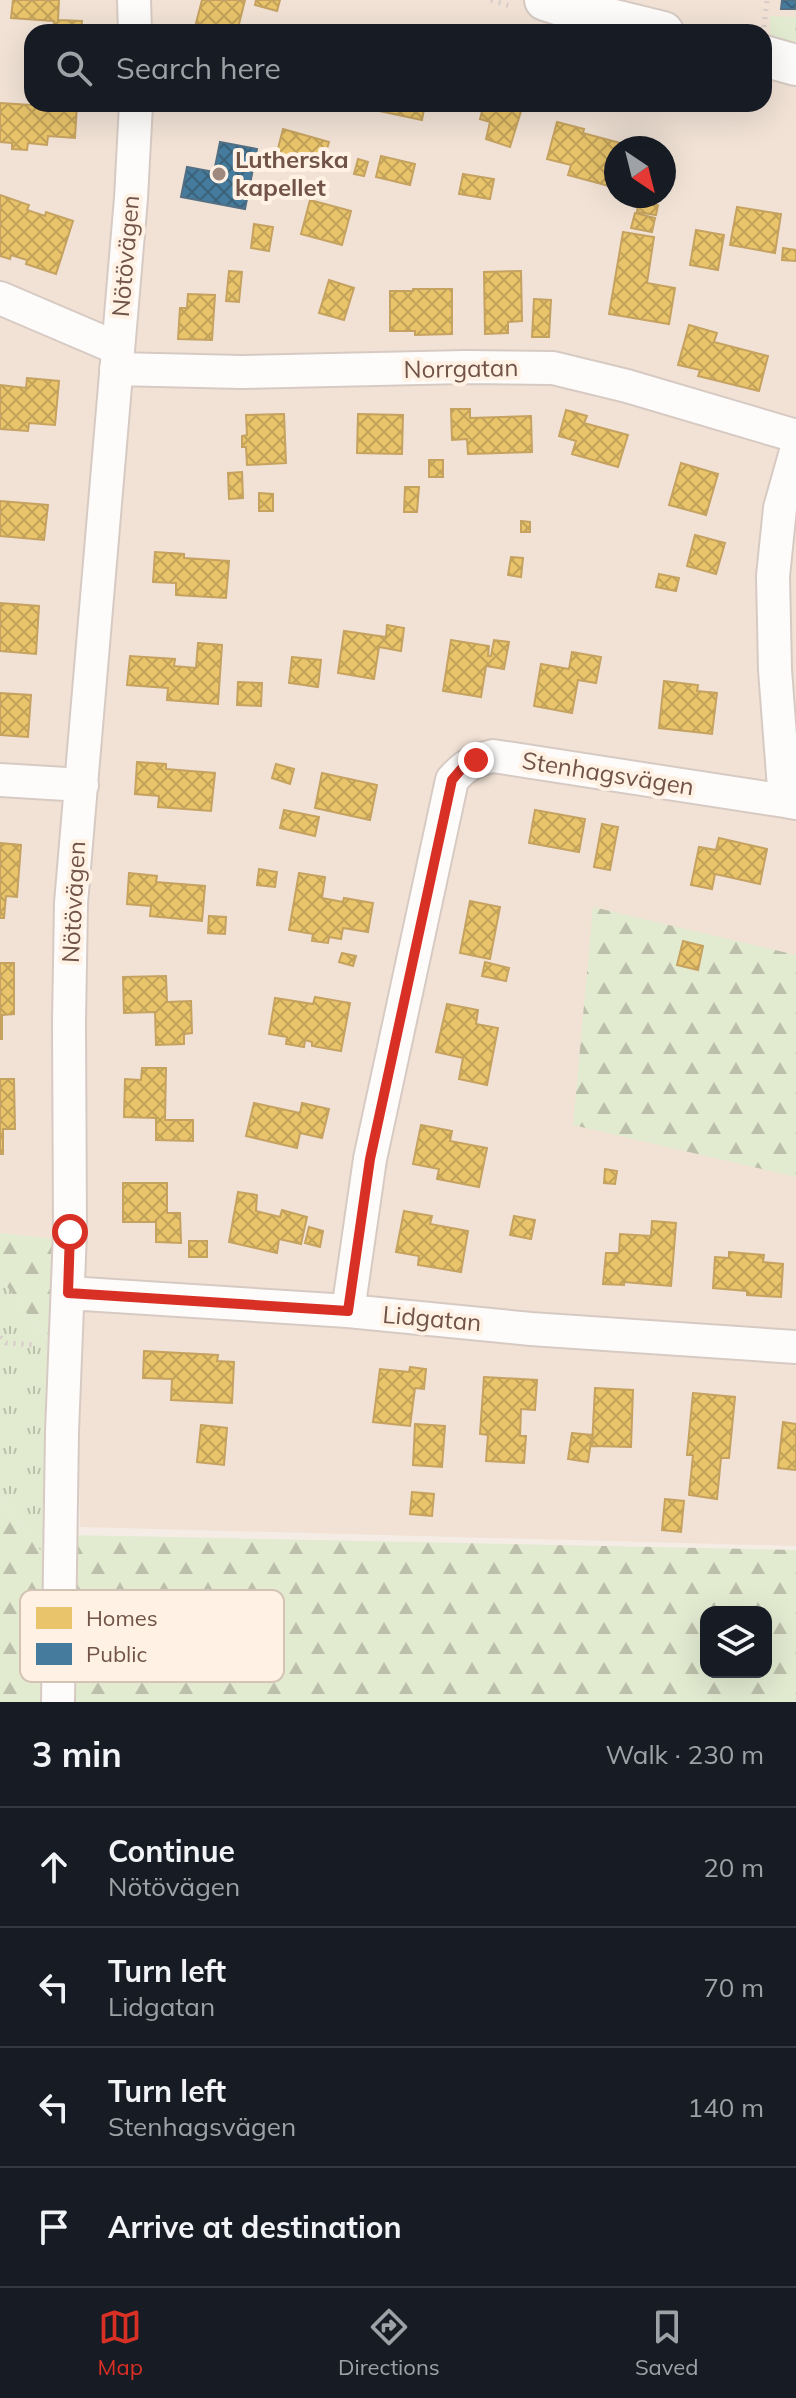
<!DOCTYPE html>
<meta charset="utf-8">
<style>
:root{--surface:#171b24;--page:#242831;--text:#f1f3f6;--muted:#9ea1a6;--line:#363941;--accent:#d93025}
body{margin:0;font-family:Mulish,sans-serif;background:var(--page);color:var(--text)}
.controls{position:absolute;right:24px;bottom:24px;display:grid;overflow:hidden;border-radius:16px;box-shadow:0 8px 32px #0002}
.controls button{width:72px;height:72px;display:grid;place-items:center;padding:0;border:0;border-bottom:2px solid var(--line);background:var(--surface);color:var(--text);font:40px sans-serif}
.compass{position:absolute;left:604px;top:136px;width:72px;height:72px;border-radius:50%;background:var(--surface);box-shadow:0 8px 32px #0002;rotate:145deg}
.stop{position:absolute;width:24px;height:24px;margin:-18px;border:6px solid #d93025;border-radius:50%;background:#fff}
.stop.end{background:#d93025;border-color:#fff;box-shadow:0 2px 8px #0008}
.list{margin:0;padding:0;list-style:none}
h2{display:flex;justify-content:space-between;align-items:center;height:104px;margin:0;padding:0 32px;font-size:34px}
h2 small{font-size:26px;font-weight:400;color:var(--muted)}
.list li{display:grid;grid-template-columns:52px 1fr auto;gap:24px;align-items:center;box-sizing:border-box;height:120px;padding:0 32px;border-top:2px solid var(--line)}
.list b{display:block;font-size:30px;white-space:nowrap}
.list p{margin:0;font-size:26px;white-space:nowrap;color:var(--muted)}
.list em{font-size:26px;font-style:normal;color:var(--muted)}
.icon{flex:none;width:44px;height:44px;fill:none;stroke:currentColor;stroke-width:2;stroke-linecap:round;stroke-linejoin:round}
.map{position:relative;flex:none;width:796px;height:1702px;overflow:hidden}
.search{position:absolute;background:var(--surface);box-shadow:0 8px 32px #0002;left:24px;right:24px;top:24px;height:88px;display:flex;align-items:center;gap:20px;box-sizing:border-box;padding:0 28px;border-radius:24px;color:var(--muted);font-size:30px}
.sheet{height:584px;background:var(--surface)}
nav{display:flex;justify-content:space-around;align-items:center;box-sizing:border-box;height:112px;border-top:2px solid var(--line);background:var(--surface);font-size:22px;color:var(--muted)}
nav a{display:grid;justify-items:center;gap:4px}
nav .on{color:var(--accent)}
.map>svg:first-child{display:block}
.residential{fill:#f1e2d5;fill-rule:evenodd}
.grass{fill:url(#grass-tufts)}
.forest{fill:url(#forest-firs);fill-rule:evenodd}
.homes{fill:url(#homes-cross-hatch);stroke:#c5a260;stroke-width:2}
.public{fill:url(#public-cross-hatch);stroke:#526f84;stroke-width:2}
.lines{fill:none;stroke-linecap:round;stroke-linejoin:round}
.minor-casing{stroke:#d6cac3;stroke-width:36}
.tertiary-casing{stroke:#d6cac3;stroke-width:44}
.path{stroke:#d6ccc8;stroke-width:5;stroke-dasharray:2 6;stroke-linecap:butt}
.minor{stroke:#fefcfb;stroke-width:32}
.tertiary{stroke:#fefcfb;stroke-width:40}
.route{stroke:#d93025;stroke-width:10}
.poi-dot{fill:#9f897f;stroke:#fff2e4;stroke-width:3}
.labels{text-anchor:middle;stroke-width:8;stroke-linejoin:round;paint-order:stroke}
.poi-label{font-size:24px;font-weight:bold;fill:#715348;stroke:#fff2e4;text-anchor:start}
.street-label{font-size:24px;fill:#715348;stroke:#fff2e4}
.key{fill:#fff2e4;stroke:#d4c2b5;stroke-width:2}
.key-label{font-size:22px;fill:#715348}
</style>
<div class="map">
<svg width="796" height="1702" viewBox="0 0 796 1702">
<defs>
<pattern id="grass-tufts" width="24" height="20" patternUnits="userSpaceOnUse" patternTransform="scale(2)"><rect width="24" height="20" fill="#e2ead0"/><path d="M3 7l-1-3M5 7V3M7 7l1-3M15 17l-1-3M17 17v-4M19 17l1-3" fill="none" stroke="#bcc0ab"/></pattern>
<pattern id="forest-firs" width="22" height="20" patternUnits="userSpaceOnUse" patternTransform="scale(2)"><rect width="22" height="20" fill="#e2ead0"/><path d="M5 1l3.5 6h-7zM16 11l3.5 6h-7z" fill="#bcc0ab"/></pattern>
<pattern id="homes-cross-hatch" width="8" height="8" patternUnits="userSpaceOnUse" patternTransform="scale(2)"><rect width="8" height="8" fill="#e9c46a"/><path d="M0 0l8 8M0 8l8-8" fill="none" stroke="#c1a259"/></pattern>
<pattern id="public-cross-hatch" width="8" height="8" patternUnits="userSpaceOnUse" patternTransform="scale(2)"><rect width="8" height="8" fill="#457b9d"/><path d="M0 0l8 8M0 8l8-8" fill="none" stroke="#3c627b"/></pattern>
</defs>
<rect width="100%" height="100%" fill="#f5ede5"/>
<path class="residential" d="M 0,0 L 796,0 L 796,1546 L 80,1527 L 74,1241 L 0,1233 ZM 32,32 L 764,32 L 764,104 L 32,104 ZM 616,148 L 664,148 L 664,196 L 616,196 Z"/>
<path class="grass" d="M 770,16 L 796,17 L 796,56 L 770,49 Z
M 0,1277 L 67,1368 L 55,1570 L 0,1497 Z"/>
<path class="forest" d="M 593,907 L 796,955 L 796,1177 L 573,1125 Z
M 0,1233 L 74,1241 L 67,1368 L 0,1277 Z
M 0,1497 L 55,1570 L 52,1702 L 0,1702 Z
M 71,1535 L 796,1550 L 796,1702 L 70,1702 ZM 706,1612 L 766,1612 L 766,1672 L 706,1672 Z"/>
<path class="homes" d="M 13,0 L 59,0 L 58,20 L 82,21 L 81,32 L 53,32 L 54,21 L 11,18 Z
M 202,0 L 245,0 L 237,32 L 198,32 L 199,28 L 203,29 L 204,25 L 196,23 Z
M 256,0 L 280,0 L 277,11 L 255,5 Z
M 0,103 L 48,106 L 48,104 L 77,104 L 75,138 L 48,136 L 47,145 L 28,143 L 27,150 L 12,149 L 12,143 L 0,142 Z
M 366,104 L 425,104 L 422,120 L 365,108 Z
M 484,104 L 510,104 L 522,108 L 510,147 L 486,139 L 490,122 L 480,119 Z
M 557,122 L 584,129 L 583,133 L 620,143 L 619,148 L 616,148 L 616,159 L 609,186 L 568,175 L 571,165 L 547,159 Z
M 283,129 L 329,142 L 321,168 L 276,156 Z
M 381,156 L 415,164 L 410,185 L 376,177 Z
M 358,159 L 368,162 L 364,176 L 354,174 Z
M 463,174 L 494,179 L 490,199 L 459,194 Z
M 0,195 L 29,205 L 27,210 L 45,216 L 46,212 L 73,221 L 56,274 L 26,264 L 27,260 L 11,255 L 10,259 L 0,256 Z
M 310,200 L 351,211 L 342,245 L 301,234 Z
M 638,202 L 658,205 L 656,215 L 637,212 Z
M 737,207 L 781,214 L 775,253 L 730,245 Z
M 635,213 L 655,218 L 652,232 L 631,228 Z
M 254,224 L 273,227 L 269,251 L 251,248 Z
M 696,230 L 724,235 L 718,270 L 690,265 Z
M 623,232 L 654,237 L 647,283 L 675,288 L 669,324 L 609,314 Z
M 783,248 L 796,250 L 796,261 L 782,260 Z
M 229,271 L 242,272 L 239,302 L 226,301 Z
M 521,271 L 522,321 L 508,322 L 508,333 L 485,334 L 484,272 Z
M 329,280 L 354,288 L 344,320 L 319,313 Z
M 413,289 L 452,289 L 452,334 L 415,335 L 415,331 L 390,331 L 390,291 L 413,291 Z
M 188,294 L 215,295 L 212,340 L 178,339 L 180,308 L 187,308 Z
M 534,299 L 551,300 L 549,337 L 532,337 Z
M 689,325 L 717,333 L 714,342 L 768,356 L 759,391 L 698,376 L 700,370 L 678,365 Z
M 27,378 L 59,381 L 55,425 L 29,423 L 28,431 L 0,429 L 0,385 L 26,388 Z
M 451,409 L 470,409 L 470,418 L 531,416 L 532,452 L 468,454 L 467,439 L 452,440 Z
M 566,410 L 587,416 L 584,423 L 628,435 L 618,467 L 572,454 L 576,441 L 559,436 Z
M 284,414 L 286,463 L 247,465 L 246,447 L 242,447 L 242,436 L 247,435 L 246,415 Z
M 358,414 L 403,415 L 402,454 L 357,453 Z
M 429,460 L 443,460 L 443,477 L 429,477 Z
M 681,463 L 718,474 L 706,515 L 669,505 Z
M 242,472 L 243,498 L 229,499 L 228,473 Z
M 405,487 L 419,487 L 417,512 L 404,512 Z
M 259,493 L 273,494 L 273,511 L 259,511 Z
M 0,501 L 48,505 L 44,540 L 0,536 Z
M 521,521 L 530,522 L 530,532 L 521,532 Z
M 695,535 L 725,543 L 716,574 L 687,566 Z
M 155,552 L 184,554 L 184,558 L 229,561 L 226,598 L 176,595 L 176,583 L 153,582 Z
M 511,557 L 523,558 L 521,577 L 508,575 Z
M 659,574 L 679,578 L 676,591 L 656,587 Z
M 0,603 L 39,606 L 36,654 L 0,651 Z
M 387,625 L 404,628 L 401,651 L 379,647 L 374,679 L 338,673 L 344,631 L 386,637 Z
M 451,640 L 489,646 L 488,656 L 491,656 L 494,640 L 509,642 L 504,669 L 486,666 L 481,697 L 443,691 Z
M 198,643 L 222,645 L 218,704 L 167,700 L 168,688 L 127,685 L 130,656 L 175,659 L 174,666 L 196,668 Z
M 572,652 L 601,657 L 596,683 L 578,680 L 572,713 L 534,706 L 541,664 L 569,669 Z
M 292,657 L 321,660 L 318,687 L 289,683 Z
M 664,681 L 698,685 L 697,691 L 717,693 L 712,734 L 659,728 Z
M 238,682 L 262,683 L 261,706 L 237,705 Z
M 0,693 L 31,695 L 28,737 L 0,735 Z
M 137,762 L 166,764 L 166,769 L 215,773 L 211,811 L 158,807 L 159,796 L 135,794 Z
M 276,764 L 294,769 L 290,784 L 272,778 Z
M 322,773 L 377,785 L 370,820 L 315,808 Z
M 284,810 L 319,817 L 315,836 L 280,828 Z
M 535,810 L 585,819 L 579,852 L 529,843 Z
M 602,824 L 618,827 L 610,870 L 594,867 Z
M 719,838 L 767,849 L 760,884 L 715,874 L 712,889 L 691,885 L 699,847 L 716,850 Z
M 0,843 L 21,845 L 17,897 L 6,896 L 4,918 L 0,918 Z
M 259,869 L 277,872 L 275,887 L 257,885 Z
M 129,873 L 157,876 L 156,882 L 205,886 L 202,921 L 150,916 L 151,906 L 127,904 Z
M 299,873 L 325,877 L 322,898 L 343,902 L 344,898 L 373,903 L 368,932 L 343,928 L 341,939 L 329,937 L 328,943 L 312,941 L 313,934 L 289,930 Z
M 470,901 L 500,907 L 490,959 L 460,953 Z
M 209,916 L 226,917 L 225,934 L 208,933 Z
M 683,941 L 703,946 L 698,970 L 677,965 Z
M 342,953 L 356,956 L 353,966 L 339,962 Z
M 485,962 L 509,968 L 506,981 L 482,976 Z
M 0,963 L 14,963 L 14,1014 L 2,1015 L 2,1039 L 0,1039 Z
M 166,976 L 167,1002 L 191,1001 L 192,1033 L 184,1034 L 184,1044 L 156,1045 L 155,1012 L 124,1013 L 123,977 Z
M 315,997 L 350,1003 L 341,1051 L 312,1046 L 312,1042 L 305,1040 L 304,1047 L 286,1044 L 287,1037 L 269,1034 L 275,998 L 313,1004 Z
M 447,1004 L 478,1010 L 476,1024 L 498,1028 L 487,1085 L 459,1079 L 463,1058 L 436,1052 Z
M 142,1068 L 166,1068 L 165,1120 L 193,1120 L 193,1141 L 156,1140 L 156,1118 L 124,1117 L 125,1079 L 141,1080 Z
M 0,1079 L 14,1079 L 15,1129 L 3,1129 L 3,1154 L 0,1154 Z
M 254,1103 L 300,1113 L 302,1103 L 329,1109 L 322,1138 L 300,1133 L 297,1148 L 246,1136 Z
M 421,1125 L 452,1131 L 450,1141 L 487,1148 L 479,1187 L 437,1179 L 439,1169 L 413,1164 Z
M 605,1169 L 617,1171 L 615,1184 L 604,1183 Z
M 123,1183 L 167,1183 L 167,1213 L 180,1213 L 181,1243 L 156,1242 L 156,1222 L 123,1222 Z
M 238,1192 L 257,1195 L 256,1211 L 280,1217 L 282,1210 L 307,1217 L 301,1244 L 279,1239 L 277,1253 L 229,1242 Z
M 404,1211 L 432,1216 L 430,1224 L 468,1231 L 461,1272 L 418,1265 L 419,1256 L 396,1252 Z
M 514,1216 L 535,1220 L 531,1239 L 510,1235 Z
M 652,1221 L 676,1223 L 671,1286 L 624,1282 L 624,1285 L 603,1284 L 606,1253 L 619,1253 L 620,1234 L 651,1236 Z
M 309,1227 L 323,1231 L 320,1247 L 305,1243 Z
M 189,1241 L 207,1241 L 207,1257 L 189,1257 Z
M 729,1252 L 764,1255 L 763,1262 L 783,1264 L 781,1297 L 747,1295 L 747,1291 L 713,1288 L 715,1257 L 729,1258 Z
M 144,1351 L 218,1355 L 217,1361 L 234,1362 L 232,1403 L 171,1400 L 172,1379 L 143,1378 Z
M 410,1367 L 426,1369 L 424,1389 L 415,1388 L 410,1426 L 373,1422 L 380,1369 L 409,1372 Z
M 484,1377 L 537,1380 L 535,1410 L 521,1409 L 520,1436 L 526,1436 L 524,1463 L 486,1461 L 488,1435 L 480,1434 Z
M 595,1388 L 633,1390 L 631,1447 L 592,1446 Z
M 693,1393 L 735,1397 L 729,1458 L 721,1458 L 717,1499 L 689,1495 L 693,1455 L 687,1455 Z
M 783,1422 L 796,1424 L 796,1470 L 778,1468 Z
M 415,1424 L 445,1426 L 442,1467 L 413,1465 Z
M 201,1425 L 227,1428 L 224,1465 L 197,1462 Z
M 572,1433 L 592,1435 L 588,1462 L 568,1459 Z
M 412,1492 L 434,1494 L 432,1516 L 410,1514 Z
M 665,1499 L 684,1501 L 681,1532 L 662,1530 Z"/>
<path class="public" d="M 782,0 L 796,0 L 796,9 L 781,9 Z
M 220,142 L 257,149 L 245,209 L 181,197 L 187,167 L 214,172 Z"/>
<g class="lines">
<defs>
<path id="minor" d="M 134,0 L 135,32
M 0,298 L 117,348
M 116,369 L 241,372 L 465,367 L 553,368 L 627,386 L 796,436
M 796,451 L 780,508 L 773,576 L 775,670 L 785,801 L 796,803
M 0,780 L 82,785
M 68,1293 L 348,1311 L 531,1329 L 796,1347
M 348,1311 L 370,1159 L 452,780 C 465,765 475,760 493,756 L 785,801
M 58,1702 L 62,1432 L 70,1232 L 69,1022 L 71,903 L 131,198 L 136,104"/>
<path id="tertiary" d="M 545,0 L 585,13 L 663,32
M 764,56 L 796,65"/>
</defs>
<use href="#minor" class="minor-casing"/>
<use href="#tertiary" class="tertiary-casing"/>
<path class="path" d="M 491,0 L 513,7
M 764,27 L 767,0
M 0,1337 L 6,1343 L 37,1345"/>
<use href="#minor" class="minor"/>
<use href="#tertiary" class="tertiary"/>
</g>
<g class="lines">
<path class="route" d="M 70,1232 L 68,1293 L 348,1311 L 370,1159 L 452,780 L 464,766 L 476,760"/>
</g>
<circle class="poi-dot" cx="219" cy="174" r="8"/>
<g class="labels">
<g class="poi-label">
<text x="235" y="168">Lutherska<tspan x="235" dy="28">kapellet</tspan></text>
</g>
<g class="street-label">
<text transform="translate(126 256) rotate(-85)" y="8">Nötövägen</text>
<text transform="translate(461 369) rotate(-1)" y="8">Norrgatan</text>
<text transform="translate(608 774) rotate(9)" y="8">Stenhagsvägen</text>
<text transform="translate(74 902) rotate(-87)" y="8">Nötövägen</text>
<text transform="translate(432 1319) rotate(5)" y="8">Lidgatan</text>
</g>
</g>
<rect x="20" y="1590" width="264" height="92" rx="12" class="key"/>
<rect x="36" y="1607" width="36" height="22" fill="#e9c46a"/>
<rect x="36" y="1643" width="36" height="22" fill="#457b9d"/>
<g class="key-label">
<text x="86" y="1626">Homes</text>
<text x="86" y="1662">Public</text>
</g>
</svg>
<div class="controls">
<button><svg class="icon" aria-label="layers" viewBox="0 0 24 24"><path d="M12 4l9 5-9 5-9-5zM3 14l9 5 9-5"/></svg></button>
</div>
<svg class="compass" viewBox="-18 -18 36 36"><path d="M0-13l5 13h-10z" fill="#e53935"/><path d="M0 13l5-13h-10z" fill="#9ea1a6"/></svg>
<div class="stop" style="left:70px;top:1232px"></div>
<div class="stop end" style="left:476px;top:760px"></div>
<div class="search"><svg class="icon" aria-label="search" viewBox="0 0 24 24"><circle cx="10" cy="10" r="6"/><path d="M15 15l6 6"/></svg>Search here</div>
</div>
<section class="sheet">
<h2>3 min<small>Walk · 230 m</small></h2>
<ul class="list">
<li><svg class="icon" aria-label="ahead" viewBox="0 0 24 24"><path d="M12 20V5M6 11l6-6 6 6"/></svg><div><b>Continue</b><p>Nötövägen</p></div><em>20 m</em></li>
<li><svg class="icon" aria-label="left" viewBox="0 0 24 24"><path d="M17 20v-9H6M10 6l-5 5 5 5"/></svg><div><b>Turn left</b><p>Lidgatan</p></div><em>70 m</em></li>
<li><svg class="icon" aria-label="left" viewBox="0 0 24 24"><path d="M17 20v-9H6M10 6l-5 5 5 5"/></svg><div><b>Turn left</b><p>Stenhagsvägen</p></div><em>140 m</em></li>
<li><svg class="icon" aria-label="arrive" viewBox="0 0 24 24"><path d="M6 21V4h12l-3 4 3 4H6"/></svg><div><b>Arrive at destination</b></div></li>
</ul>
</section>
<nav>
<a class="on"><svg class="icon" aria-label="map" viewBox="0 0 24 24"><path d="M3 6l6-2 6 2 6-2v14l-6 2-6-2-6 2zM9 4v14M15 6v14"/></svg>Map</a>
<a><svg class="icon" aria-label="directions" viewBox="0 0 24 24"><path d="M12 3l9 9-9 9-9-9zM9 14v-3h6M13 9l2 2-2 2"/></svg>Directions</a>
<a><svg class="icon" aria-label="saved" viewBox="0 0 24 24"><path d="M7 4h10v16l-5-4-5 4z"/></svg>Saved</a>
</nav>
